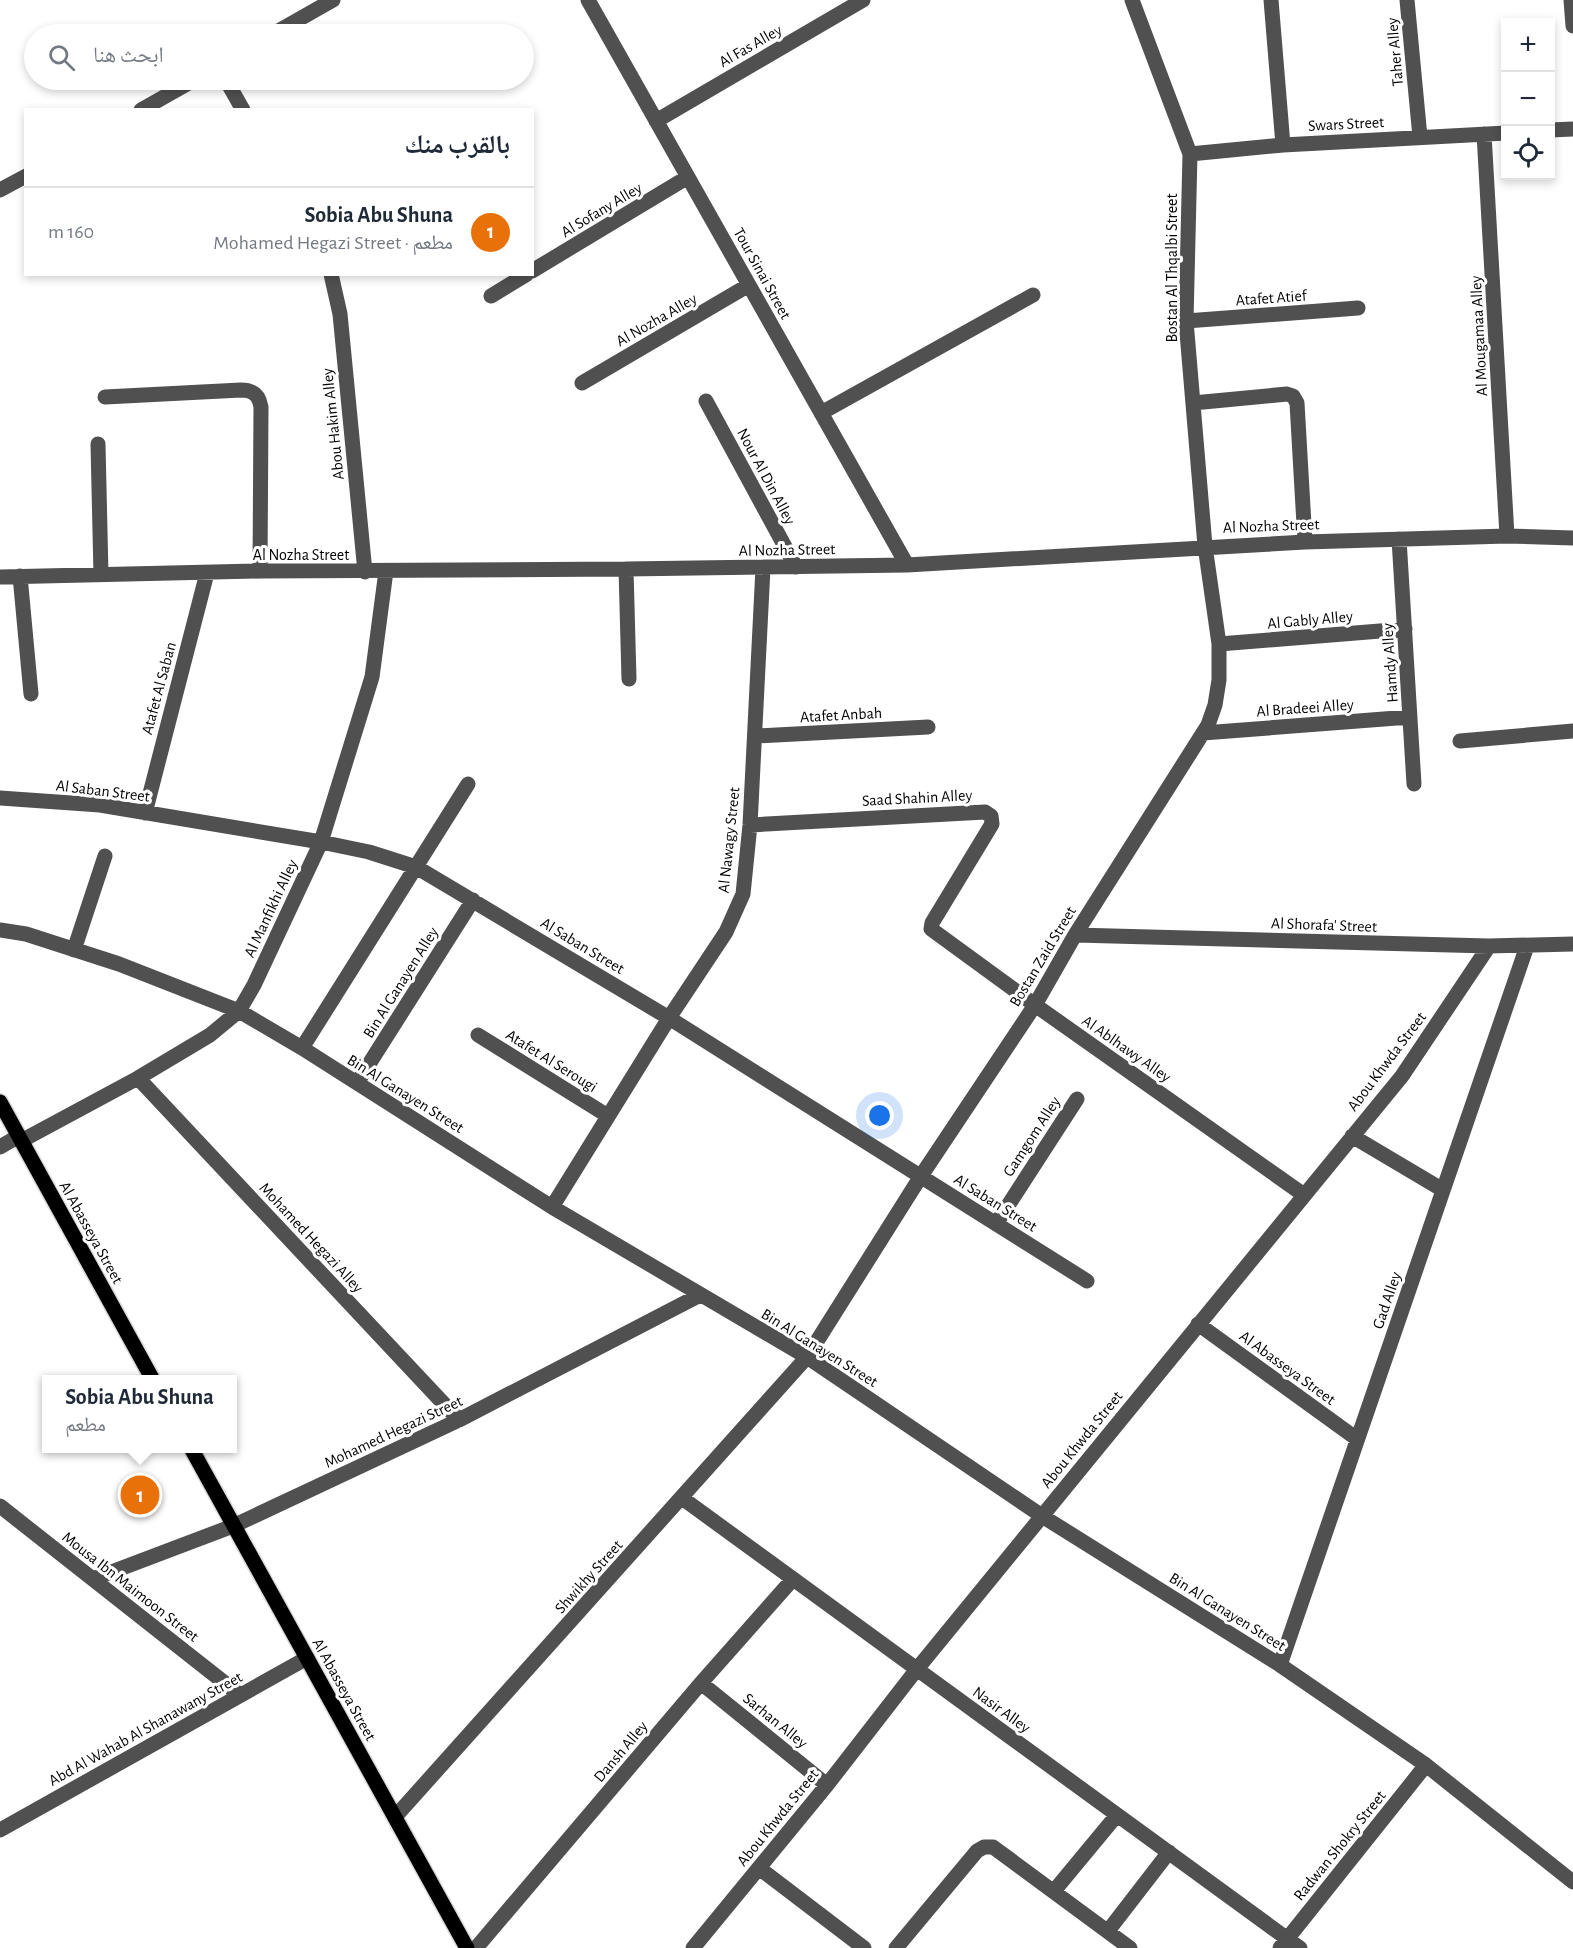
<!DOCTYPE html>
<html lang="ar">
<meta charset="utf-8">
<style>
:root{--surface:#fff;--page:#f6f6f7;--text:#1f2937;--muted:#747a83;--line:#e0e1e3;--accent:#111827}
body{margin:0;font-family:"Alegreya Sans","Noto Naskh Arabic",sans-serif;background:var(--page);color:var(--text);direction:rtl}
.controls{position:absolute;right:18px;top:18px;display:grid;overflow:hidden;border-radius:0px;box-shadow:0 3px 9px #0003}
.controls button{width:54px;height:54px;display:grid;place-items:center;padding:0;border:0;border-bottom:2px solid var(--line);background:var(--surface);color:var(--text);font:30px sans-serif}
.you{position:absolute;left:880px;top:1116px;width:21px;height:21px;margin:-15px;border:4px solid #fff;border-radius:50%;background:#1a73e8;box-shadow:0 0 0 9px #1a73e833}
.badge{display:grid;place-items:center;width:39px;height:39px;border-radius:50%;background:var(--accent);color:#fff;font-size:20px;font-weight:700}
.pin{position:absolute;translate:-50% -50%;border:3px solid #fff;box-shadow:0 2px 6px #0006}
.popup{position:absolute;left:42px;top:1375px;width:195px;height:78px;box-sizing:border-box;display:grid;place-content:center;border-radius:0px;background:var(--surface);filter:drop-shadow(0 2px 4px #0005);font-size:20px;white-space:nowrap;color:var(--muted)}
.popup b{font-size:22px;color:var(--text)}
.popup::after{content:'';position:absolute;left:50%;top:100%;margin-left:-12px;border:12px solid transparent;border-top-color:var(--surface)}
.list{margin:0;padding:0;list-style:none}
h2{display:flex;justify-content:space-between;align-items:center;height:78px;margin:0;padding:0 24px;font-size:26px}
h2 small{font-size:20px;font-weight:400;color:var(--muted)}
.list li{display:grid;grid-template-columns:39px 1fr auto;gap:18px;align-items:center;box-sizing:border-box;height:90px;padding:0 24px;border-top:2px solid var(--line)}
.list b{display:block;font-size:22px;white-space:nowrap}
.list p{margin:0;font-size:20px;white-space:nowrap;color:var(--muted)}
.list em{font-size:20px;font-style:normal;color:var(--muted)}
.icon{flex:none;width:33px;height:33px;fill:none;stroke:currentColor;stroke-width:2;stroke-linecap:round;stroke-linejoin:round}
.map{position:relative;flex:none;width:1573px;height:1948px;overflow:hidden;direction:ltr}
.search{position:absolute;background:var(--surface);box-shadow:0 3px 9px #0003;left:24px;top:24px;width:510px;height:66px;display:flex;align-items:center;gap:15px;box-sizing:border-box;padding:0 21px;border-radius:33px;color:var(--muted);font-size:22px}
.panel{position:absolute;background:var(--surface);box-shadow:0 3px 9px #0003;left:24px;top:108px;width:510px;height:168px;border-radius:0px;direction:rtl}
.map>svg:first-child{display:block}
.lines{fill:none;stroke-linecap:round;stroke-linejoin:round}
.major-casing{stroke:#dbdbdb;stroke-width:18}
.minor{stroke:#505050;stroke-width:15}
.major{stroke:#000;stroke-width:15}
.labels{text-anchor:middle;stroke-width:6;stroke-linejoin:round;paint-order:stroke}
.street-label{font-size:16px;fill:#000;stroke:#fff}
</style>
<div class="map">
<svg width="1573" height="1948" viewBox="0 0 1573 1948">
<rect width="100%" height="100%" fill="#fff"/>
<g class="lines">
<defs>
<path id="major" d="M 0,1102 L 153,1380
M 191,1448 L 467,1948"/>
</defs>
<use href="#major" class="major-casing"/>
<path class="minor" d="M 588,0 L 907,565
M 1271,0 L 1283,145
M 1407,0 L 1420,137
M 1571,0 L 1573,26
M 273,34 L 333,0
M 226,80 L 243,110
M 141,110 L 194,80
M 656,121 L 863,0
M 1550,130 L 1573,129
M 1484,134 L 1507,536
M 1190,154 L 1283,145 L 1506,133
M 0,190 L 26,176
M 532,271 L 688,177
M 331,274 L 340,314 L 365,572
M 491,296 L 527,274
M 1186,321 L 1358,308
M 582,383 L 749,285
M 105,397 L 241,390 C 253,390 259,395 261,407 L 260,571
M 706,401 L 796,567
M 1193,403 L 1287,394 L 1293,396 L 1297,403 L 1305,542
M 821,413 L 1033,295
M 98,444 L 101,575
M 1399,539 L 1414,784
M 626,569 L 629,679
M 20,576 L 31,694
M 0,577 L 260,571 L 626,569 L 907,565 L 1305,542 L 1507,536 L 1573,538
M 1219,644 L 1405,629
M 1203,733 L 1410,717
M 755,736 L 928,727
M 1460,741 L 1573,731
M 0,798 L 100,805 L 321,842 L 369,852 L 416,867 L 669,1018 L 1087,1281
M 145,813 L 207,573
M 750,825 L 985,812 L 991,816 L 992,824 L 932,923 L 931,929 L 1035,1005 L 1304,1195
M 0,930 L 26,934 L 119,964 L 239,1011 L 302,1048 L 552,1207 L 807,1357 L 1042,1516 L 1280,1665 L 1426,1765 L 1573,1882
M 1075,935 L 1489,946 L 1573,944
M 74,950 L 105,856
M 478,1035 L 608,1116
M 302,1048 L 468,784
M 138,1078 L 459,1420
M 357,1083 L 473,900
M 1352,1136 L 1443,1190
M 21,1141 L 138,1078 L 210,1035 L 239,1011 L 254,985 L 321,842 L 372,677 L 386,571
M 0,1147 L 19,1136
M 552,1207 L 669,1018 L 726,932 L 743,894 L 750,825 L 763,568
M 996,1224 L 1077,1099
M 1198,1324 L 1357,1439
M 682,1498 L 1300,1948
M 0,1506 L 240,1695
M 93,1579 L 233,1526 L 459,1420 L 700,1295
M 1280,1665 L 1527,946
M 701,1683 L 827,1785
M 395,1817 L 807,1357 L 921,1176 L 1035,1005 L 1075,935 L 1208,725 L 1215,705 L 1219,680 L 1219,644 L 1205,546 L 1186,321 L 1190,154 L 1132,0
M 0,1830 L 307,1658
M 759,1868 L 864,1948
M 1054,1891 L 1117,1815
M 1108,1931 L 1169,1852
M 476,1948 L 701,1683 L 793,1579
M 693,1948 L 827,1785 L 917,1669 L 1402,1076 L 1489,946
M 896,1948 L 977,1851 L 984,1847 L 993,1847 L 1130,1948
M 1280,1948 L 1426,1765"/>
<use href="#major" class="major"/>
</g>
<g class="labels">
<g class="street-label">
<text transform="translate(750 45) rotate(-30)" y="6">Al Fas Alley</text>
<text transform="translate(1394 52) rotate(-95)" y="6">Taher Alley</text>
<text transform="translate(1346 123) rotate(-3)" y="6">Swars Street</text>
<text transform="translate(601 209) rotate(-31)" y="6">Al Sofany Alley</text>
<text transform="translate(1171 268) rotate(-90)" y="6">Bostan Al Thqalbi Street</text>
<text transform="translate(763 273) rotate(61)" y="6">Tour Sinai Street</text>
<text transform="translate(1271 297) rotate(-4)" y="6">Atafet Atief</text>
<text transform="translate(656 319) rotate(-30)" y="6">Al Nozha Alley</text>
<text transform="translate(1478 336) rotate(-93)" y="6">Al Mougamaa Alley</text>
<text transform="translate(332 424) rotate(-96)" y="6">Abou Hakim Alley</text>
<text transform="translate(767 476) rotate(62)" y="6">Nour Al Din Alley</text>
<text transform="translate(1271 525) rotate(-2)" y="6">Al Nozha Street</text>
<text transform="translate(787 549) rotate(-1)" y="6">Al Nozha Street</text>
<text x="301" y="560">Al Nozha Street</text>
<text transform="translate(1310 619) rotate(-5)" y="6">Al Gably Alley</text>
<text transform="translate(1389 663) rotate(-94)" y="6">Hamdy Alley</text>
<text transform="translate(158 688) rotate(-75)" y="6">Atafet Al Saban</text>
<text transform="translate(1305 707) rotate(-4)" y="6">Al Bradeei Alley</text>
<text transform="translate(841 714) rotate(-3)" y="6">Atafet Anbah</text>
<text transform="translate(103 790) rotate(7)" y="6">Al Saban Street</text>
<text transform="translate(917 797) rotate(-3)" y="6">Saad Shahin Alley</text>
<text transform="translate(728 840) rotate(-84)" y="6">Al Nawagy Street</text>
<text transform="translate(270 908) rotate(-65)" y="6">Al Manfikhi Alley</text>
<text transform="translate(1324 924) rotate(2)" y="6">Al Shorafa' Street</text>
<text transform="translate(583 945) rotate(31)" y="6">Al Saban Street</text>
<text transform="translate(1042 956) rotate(-59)" y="6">Bostan Zaid Street</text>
<text transform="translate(400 982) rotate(-58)" y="6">Bin Al Ganayen Alley</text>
<text transform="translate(1127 1048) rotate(35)" y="6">Al Ablhawy Alley</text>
<text transform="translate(552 1060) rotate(32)" y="6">Atafet Al Serougi</text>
<text transform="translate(1386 1061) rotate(-53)" y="6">Abou Khwda Street</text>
<text transform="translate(406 1093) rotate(32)" y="6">Bin Al Ganayen Street</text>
<text transform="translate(1031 1136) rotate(-57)" y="6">Gamgom Alley</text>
<text transform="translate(996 1202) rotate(32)" y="6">Al Saban Street</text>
<text transform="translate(92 1232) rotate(61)" y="6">Al Abasseya Street</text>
<text transform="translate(312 1237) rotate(47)" y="6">Mohamed Hegazi Alley</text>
<text transform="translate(1386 1300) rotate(-71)" y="6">Gad Alley</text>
<text transform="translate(820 1347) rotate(32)" y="6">Bin Al Ganayen Street</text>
<text transform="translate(1288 1367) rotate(36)" y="6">Al Abasseya Street</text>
<text transform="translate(393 1431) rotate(-25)" y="6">Mohamed Hegazi Street</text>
<text transform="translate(1081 1439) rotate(-51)" y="6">Abou Khwda Street</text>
<text transform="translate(588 1576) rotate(-48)" y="6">Shwikhy Street</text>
<text transform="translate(131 1586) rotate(38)" y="6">Mousa Ibn Maimoon Street</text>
<text transform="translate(1228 1611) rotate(32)" y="6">Bin Al Ganayen Street</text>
<text transform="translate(345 1689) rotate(61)" y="6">Al Abasseya Street</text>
<text transform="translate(1002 1709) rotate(36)" y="6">Nasir Alley</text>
<text transform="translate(776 1720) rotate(39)" y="6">Sarhan Alley</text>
<text transform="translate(145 1728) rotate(-29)" y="6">Abd Al Wahab Al Shanawany Street</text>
<text transform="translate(620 1751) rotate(-50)" y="6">Dansh Alley</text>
<text transform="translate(777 1817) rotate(-51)" y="6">Abou Khwda Street</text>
<text transform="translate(1339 1845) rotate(-51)" y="6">Radwan Shokry Street</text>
</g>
</g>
</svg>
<div class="controls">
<button>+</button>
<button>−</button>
<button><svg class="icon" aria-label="locate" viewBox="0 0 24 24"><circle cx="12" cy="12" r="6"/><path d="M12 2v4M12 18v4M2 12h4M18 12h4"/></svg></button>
</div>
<div class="you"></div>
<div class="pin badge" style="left:140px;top:1495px;background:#e8710a">1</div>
<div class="popup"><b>Sobia Abu Shuna</b>مطعم</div>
<div class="search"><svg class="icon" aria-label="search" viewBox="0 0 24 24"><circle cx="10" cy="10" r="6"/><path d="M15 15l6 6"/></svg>ابحث هنا</div>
<section class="panel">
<h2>بالقرب منك<small></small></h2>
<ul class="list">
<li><span class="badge" style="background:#e8710a">1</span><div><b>Sobia Abu Shuna</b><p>مطعم · Mohamed Hegazi Street</p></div><em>160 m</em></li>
</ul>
</section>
</div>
